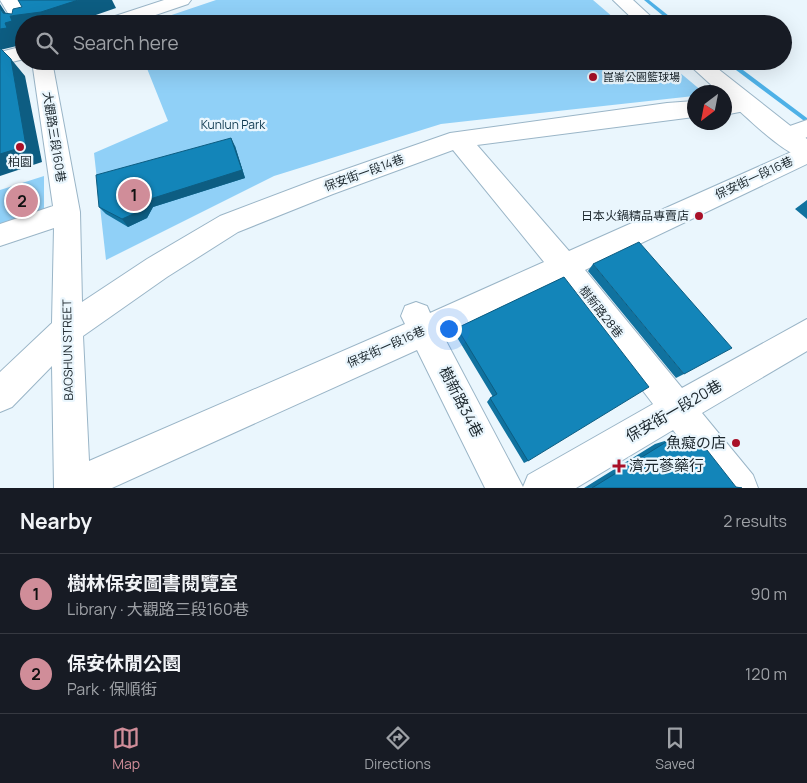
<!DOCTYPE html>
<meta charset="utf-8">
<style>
:root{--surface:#171b24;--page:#242831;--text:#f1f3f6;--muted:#9ea1a6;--line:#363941;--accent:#d08d99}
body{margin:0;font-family:Manrope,"Noto Sans TC","Noto Sans JP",sans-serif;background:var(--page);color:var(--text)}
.compass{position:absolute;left:687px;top:85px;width:45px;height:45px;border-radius:50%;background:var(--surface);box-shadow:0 5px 20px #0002;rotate:212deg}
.you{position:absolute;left:448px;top:328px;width:18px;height:18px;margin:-12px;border:4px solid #fff;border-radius:50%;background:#1a73e8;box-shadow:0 0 0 8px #1a73e833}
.badge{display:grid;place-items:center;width:32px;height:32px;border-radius:50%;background:var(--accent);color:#111;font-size:16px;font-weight:700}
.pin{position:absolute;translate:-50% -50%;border:2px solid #fff;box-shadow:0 1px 5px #0006}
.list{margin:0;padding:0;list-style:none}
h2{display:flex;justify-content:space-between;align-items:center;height:65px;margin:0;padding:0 20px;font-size:21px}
h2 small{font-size:16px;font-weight:400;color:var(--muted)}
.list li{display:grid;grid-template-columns:32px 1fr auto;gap:15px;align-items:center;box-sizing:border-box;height:80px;padding:0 20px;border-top:1px solid var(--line)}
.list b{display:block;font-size:19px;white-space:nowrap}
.list p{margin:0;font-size:16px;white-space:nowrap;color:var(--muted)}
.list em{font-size:16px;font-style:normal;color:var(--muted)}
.icon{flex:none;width:28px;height:28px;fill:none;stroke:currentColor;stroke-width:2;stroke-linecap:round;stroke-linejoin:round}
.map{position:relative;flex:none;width:807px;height:488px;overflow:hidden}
.search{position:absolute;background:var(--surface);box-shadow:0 5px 20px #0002;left:15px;right:15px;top:15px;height:55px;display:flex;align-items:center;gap:12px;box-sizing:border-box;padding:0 18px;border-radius:28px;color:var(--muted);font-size:19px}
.sheet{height:225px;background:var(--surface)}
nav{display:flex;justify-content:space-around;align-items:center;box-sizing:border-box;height:70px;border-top:1px solid var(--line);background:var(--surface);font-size:14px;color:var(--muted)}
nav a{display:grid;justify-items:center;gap:2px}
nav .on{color:var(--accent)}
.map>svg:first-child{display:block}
.green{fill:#90d0f7}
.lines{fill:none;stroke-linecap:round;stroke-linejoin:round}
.stream{fill:#4eb1e7;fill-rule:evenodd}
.minor-casing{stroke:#9ab5c7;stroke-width:2}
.major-casing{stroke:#9ab5c7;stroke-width:2}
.minor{fill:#fff;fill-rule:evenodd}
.major{fill:#fff;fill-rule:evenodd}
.wall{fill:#10729f}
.shaded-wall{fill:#0d5d82}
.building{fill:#1385b9;stroke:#0d5d82}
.poi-dot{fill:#a81028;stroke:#eaf6fd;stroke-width:2}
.labels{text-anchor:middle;stroke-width:4.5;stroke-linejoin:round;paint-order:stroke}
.far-poi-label{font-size:11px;fill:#1b262c;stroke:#eaf6fd;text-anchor:start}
.park-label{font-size:12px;fill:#0d384e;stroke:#eaf6fd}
.street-label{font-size:12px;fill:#1b262c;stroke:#eaf6fd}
.poi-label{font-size:12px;fill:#1b262c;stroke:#eaf6fd}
.near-street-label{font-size:15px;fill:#1b262c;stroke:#eaf6fd}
.near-poi-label{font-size:15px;fill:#1b262c;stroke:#eaf6fd;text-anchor:end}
</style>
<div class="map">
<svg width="807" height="488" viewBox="0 0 807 488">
<rect width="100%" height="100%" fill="#eaf6fd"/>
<path class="green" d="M 216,0 L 593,0 L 621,24 L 145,24 Z
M 144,61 L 666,61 L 703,92 L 694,92 L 694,96 L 441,124 L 274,176 L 106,260 L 94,153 L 168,121 Z
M 44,176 L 44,213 L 0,226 L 0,190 Z"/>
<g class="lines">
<path class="stream" d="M 644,0 L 649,0 L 679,24 L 673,24 Z
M 724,61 L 731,61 L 807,118 L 807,123 Z"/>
<defs>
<path id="minor" d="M 0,0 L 18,0 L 33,24 L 24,24 L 24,30 L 17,28 Z
M 164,0 L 191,0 L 188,4 L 129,24 L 101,24 L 103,20 Z
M 24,46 L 24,59 L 0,65 L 0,52 Z
M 32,61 L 52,61 L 80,212 L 82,302 L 147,259 L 220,216 L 315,180 L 450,133 L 667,103 L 694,101 L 694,117 L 477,145 L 569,251 L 807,145 L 807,164 L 585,270 L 682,388 L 807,319 L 807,351 L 702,413 L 753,475 L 758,488 L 717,488 L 673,430 L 576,488 L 485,488 L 417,350 L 112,488 L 54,488 L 52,366 L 12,407 L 0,412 L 0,372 L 52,323 L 54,228 L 0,246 L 0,224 L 53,206 ZM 453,150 L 544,262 L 430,313 L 427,306 L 416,302 L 405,306 L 401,316 L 405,324 L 89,461 L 83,336 L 167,277 L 238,232 L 333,194 ZM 560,282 L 653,404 L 528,475 L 523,487 L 444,337 Z
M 747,96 L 755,99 L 758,104 L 755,109 L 724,115 L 724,99 Z
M 807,120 L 807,137 C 795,143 799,151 782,146 L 778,140 L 787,127 Z"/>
<path id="major" d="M 613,0 L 633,0 L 659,24 L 638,24 Z
M 685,61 L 708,61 L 807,139 L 807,160 C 780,152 746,116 724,97 L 724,92 L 719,92 Z"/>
</defs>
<use href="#minor" class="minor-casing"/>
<use href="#major" class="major-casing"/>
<use href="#minor" class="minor"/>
<use href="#major" class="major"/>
</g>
<path class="wall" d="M 235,146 L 245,178 L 153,207 L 147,218 L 128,227 L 106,214 L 99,207 Z
M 807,200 L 807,219 L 795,209 Z
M 593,264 L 684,374 L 676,378 L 588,271 Z
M 564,277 L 528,461 L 524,463 L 487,402 L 490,398 L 493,397 L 455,334 L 457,328 Z
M 671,439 L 736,487 L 742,488 L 584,488 L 655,444 Z"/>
<path class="shaded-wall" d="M 78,0 L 112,0 L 116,8 L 70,24 L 24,24 L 24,39 L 19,41 L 21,45 L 0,50 L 0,29 L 5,23 L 3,13 L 0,8 L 0,4 L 11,21 L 10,16 Z
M 11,59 L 25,76 L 42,162 L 0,176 L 0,154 Z
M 231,138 L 235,146 L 245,178 L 153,207 L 147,218 L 128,227 L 122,219 Z"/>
<path class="building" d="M 18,0 L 78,0 L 41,12 L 10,16 L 12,21 L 5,23 L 7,28 L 0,29 L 0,8 L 3,13 L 12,14 L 13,9 L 22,7 Z
M 0,48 L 11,59 L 26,146 L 0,154 Z
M 231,138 L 242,170 L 147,200 L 140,211 L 122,219 L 99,207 L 96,175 Z
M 639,242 L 732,348 L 684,374 L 593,264 Z
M 564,277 L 649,387 L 528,461 L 490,398 L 497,394 L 457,328 Z
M 671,439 L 707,450 L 736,487 L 742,488 L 592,488 Z"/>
<g class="poi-dot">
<circle cx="593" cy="77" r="5"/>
<circle cx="20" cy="147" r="5"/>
<circle cx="699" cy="216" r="5"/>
<circle cx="736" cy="443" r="5"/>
<path d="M616.5 458.5h5v5h5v5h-5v5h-5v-5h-5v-5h5z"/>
</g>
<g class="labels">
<g class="far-poi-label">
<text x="603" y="81">崑崙公園籃球場</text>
</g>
<g class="park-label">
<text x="233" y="129">Kunlun Park</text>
</g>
<g class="street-label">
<text transform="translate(54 137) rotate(81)" y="4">大觀路三段160巷</text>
<text transform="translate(364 173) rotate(-20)" y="4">保安街一段14巷</text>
<text transform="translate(754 178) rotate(-25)" y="4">保安街一段16巷</text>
<text transform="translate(601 312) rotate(52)" y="4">樹新路28巷</text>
<text transform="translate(386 347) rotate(-24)" y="4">保安街一段16巷</text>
<text transform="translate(68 350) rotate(-91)" y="4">BAOSHUN STREET</text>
</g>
<g class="poi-label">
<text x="20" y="166">柏園</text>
<text x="689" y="220" text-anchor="end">日本火鍋精品專賣店</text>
</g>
<g class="near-street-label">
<text transform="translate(461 402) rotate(63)" y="5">樹新路34巷</text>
<text transform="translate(674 411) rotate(-30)" y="5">保安街一段20巷</text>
</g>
<g class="near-poi-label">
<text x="726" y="448">魚癡の店</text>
<text x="629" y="471" text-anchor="start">濟元蔘藥行</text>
</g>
</g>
</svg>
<svg class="compass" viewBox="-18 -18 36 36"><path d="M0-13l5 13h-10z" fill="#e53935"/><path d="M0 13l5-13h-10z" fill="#9ea1a6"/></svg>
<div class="you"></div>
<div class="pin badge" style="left:134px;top:195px">1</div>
<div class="pin badge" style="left:22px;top:201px">2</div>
<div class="search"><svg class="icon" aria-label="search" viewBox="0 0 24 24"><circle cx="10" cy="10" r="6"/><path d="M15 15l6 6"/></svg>Search here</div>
</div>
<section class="sheet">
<h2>Nearby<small>2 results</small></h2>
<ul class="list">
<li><span class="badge">1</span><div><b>樹林保安圖書閱覽室</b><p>Library · 大觀路三段160巷</p></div><em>90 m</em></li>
<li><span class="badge">2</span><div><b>保安休閒公園</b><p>Park · 保順街</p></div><em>120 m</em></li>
</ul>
</section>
<nav>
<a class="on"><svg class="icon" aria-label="map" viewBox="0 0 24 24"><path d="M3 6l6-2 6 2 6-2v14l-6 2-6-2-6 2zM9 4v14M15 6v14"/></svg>Map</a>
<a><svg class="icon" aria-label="directions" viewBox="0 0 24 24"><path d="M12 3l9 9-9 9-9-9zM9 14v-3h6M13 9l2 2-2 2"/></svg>Directions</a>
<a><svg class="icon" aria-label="saved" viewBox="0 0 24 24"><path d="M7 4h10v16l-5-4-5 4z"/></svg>Saved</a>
</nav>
